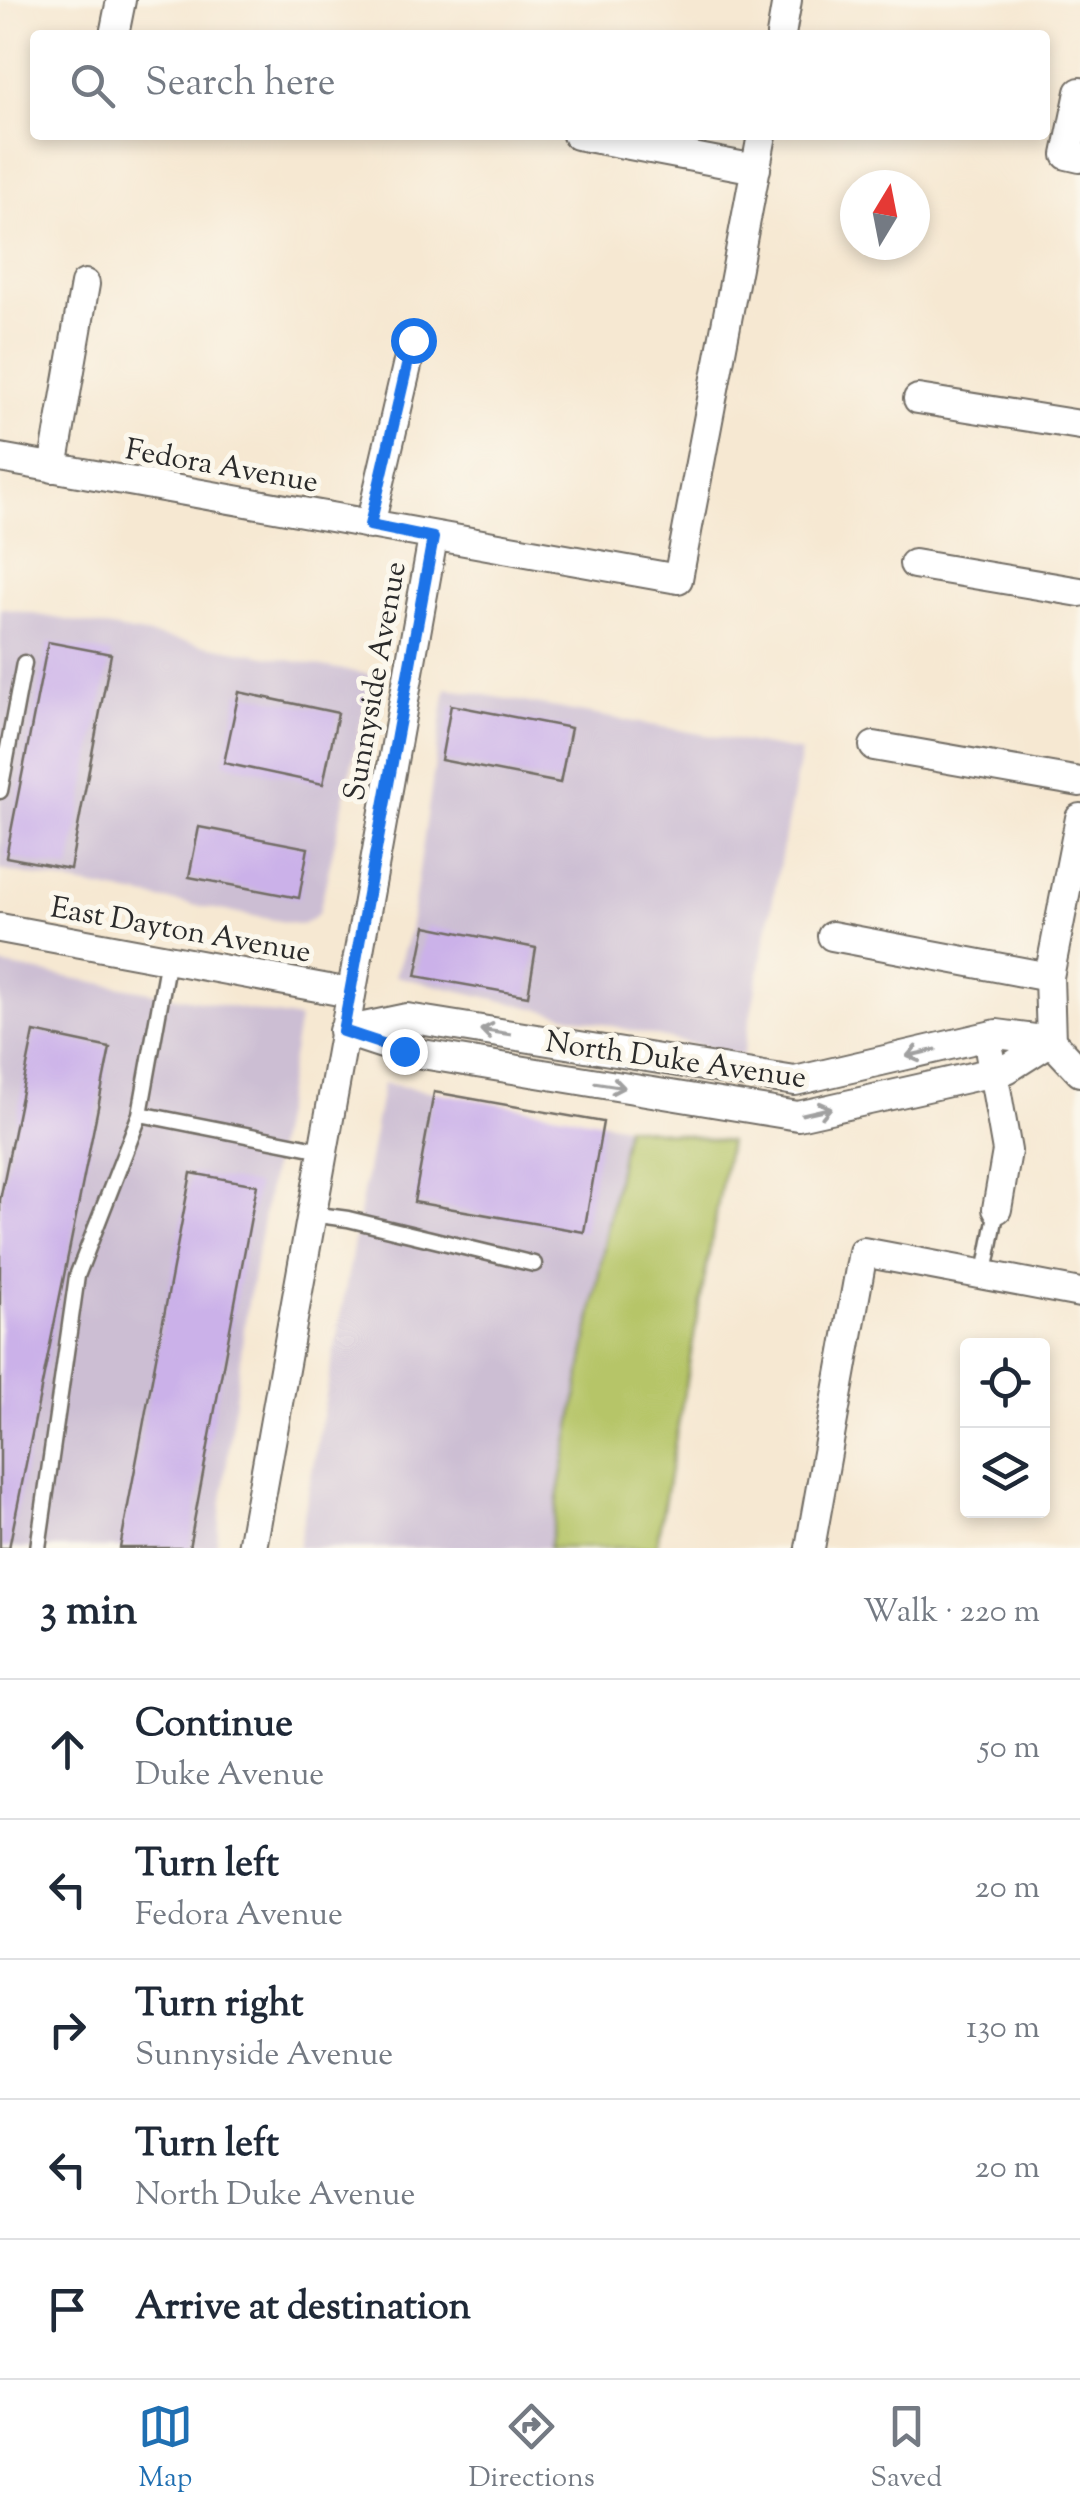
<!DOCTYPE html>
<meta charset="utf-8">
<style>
:root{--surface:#fff;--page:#f2f2f3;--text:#1f2937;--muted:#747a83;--line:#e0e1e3;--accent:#1f6fb2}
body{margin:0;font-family:"Sorts Mill Goudy",serif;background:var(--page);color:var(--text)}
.controls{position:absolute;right:30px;bottom:30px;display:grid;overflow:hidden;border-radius:10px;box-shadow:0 5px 15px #0003}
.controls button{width:90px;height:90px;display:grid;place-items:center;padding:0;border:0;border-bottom:2px solid var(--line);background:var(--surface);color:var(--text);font:50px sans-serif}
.compass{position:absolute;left:840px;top:170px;width:90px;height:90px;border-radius:50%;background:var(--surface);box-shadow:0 5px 15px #0003;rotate:10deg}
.stop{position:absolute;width:30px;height:30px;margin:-22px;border:8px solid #1a73e8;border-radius:50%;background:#fff}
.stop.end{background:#1a73e8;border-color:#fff;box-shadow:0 2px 10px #0008}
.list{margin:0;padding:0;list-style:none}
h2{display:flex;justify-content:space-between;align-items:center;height:130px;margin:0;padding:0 40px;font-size:42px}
h2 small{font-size:32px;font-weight:400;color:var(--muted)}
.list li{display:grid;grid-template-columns:65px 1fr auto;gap:30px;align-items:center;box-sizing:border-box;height:140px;padding:0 40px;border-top:2px solid var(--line)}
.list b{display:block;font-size:38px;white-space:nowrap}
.list p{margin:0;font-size:32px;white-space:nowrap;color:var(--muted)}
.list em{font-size:32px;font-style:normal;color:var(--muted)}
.icon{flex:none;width:55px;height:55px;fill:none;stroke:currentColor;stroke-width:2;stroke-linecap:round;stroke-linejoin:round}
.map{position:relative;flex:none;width:1080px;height:1548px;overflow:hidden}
.search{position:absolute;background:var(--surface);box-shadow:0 5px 15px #0003;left:30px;right:30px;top:30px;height:110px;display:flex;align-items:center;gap:25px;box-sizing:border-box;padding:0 35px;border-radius:10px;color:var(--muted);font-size:38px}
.sheet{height:830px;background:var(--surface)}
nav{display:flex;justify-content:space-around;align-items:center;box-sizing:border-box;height:140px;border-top:2px solid var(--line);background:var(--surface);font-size:28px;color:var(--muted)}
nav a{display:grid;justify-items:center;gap:5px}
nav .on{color:var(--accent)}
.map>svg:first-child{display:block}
.industrial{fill:#ccbed3}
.green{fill:#b6c567;stroke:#707849;stroke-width:2.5}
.building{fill:#cbb1e9}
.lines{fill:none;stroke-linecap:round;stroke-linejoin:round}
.lane-casing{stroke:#726d65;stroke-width:19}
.street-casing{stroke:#726d65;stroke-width:32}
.lane{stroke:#fff;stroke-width:14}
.street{stroke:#fff;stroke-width:28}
.oneway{stroke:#a0a0a0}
.route{stroke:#1a73e8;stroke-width:12}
.labels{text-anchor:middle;stroke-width:10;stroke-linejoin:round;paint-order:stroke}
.street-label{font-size:30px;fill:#2b2b2b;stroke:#fbf7ec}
</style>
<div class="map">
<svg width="1080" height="1548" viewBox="0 0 1080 1548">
<rect width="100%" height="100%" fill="#fbf7ec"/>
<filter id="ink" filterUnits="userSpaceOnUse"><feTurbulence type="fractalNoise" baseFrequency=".01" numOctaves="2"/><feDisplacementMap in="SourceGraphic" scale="20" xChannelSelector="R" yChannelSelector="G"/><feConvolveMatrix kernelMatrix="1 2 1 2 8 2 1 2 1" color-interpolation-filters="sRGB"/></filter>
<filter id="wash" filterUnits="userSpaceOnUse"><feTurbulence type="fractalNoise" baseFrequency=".0048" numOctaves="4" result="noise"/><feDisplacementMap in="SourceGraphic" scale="40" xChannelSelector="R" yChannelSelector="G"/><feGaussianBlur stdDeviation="2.25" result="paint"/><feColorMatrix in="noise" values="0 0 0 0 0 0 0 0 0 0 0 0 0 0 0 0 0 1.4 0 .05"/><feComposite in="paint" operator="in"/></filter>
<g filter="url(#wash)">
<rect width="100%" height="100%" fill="#f6e8d2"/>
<path class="industrial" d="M 0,608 L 372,675 L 319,913 L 302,925 L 0,870 Z
M 446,688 L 801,752 L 743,1056 L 395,976 L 410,931 Z
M 0,965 L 299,1019 L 246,1314 L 216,1548 L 0,1548 Z
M 383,1083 L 626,1126 L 549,1548 L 298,1548 Z"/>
<path class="green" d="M 626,1126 L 729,1142 L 656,1548 L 549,1548 Z"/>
<g id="blocks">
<path class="building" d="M 48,642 L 111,654 L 70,869 L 6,857 Z
M 239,692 L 338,713 L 323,784 L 224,763 Z
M 451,705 L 571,728 L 560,783 L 441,760 Z
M 199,827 L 308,848 L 299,898 L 189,877 Z
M 426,926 L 536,948 L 528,996 L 416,976 Z
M 34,1032 L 110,1048 L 9,1548 L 0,1548 L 0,1200 Z
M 434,1092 L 603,1122 L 584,1232 L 414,1202 Z
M 191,1173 L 257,1185 L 189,1548 L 120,1548 Z"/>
</g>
</g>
<g filter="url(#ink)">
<use href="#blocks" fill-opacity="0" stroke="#726d65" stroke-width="2.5"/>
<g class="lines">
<defs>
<path id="lane" d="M 0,791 L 24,663
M 168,959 L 140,1114 L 322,1150
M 311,1214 L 348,1219 L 534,1264
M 985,1273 L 997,1209
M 38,1548 L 77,1276 L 140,1114"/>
<path id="street" d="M 114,35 L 121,0
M 781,35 L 787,0
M 1080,92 L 1067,155 L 1080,158
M 577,135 L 756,169
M 918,399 L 1080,425
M 0,458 L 678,579 L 762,135
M 53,468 L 85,284
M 370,525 L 413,340
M 914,564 L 1080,592
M 874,746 L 1080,782
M 1080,818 L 1049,977 L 1051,1041 L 1080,1072
M 0,928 L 350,993
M 832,936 L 1049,977
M 343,1031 L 404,1051 L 798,1116 L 1007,1069 L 1051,1041
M 345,1031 L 407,1018 L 795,1081 L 997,1034 L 1051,1041
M 990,1054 L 1007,1151 L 997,1209
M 252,1548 L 433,538
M 810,1548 L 863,1252 L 1080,1293"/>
</defs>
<use href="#lane" class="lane-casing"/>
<use href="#street" class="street-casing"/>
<use href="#lane" class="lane"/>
<use href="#street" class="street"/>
</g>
<defs><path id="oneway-shaft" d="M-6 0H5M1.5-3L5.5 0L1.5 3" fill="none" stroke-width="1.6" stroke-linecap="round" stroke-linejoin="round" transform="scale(2.5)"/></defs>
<g class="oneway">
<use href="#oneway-shaft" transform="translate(495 1032) rotate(-171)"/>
<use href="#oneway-shaft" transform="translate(921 1053) rotate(167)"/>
<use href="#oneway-shaft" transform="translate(610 1085) rotate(9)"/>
<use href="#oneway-shaft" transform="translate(817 1111) rotate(-13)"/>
</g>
</g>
<g class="lines" filter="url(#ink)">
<path class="route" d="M 404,1051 L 343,1031 L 433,538 L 370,525 L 413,340"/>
</g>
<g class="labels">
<g class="street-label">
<text transform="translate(222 465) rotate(10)" y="10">Fedora Avenue</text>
<text transform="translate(374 681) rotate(-80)" y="10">Sunnyside Avenue</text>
<text transform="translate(181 929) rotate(10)" y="10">East Dayton Avenue</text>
<text transform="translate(676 1059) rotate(8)" y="10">North Duke Avenue</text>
</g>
</g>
</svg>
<div class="controls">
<button><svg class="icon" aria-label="locate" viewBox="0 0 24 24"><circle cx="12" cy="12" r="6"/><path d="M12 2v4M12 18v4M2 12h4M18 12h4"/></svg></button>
<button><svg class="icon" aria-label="layers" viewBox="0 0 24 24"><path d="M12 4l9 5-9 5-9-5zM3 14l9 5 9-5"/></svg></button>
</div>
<svg class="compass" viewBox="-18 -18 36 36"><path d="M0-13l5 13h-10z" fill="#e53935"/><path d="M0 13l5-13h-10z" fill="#747a83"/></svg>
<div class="stop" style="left:413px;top:340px"></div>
<div class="stop end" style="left:404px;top:1051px"></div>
<div class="search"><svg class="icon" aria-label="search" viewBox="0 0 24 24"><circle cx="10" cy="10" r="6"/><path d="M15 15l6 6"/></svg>Search here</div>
</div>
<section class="sheet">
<h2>3 min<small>Walk · 220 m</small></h2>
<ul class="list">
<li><svg class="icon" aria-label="ahead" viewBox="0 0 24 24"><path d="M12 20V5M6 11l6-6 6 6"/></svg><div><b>Continue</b><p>Duke Avenue</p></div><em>50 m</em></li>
<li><svg class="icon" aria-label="left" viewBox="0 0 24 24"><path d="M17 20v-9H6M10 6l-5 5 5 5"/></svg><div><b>Turn left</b><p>Fedora Avenue</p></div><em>20 m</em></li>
<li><svg class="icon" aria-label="right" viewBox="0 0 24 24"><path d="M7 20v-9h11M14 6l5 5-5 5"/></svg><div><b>Turn right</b><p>Sunnyside Avenue</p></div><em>130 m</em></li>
<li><svg class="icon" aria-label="left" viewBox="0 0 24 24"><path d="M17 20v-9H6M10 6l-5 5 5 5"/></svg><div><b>Turn left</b><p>North Duke Avenue</p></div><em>20 m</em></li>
<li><svg class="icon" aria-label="arrive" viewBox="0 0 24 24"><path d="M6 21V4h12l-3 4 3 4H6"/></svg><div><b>Arrive at destination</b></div></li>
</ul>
</section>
<nav>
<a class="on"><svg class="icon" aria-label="map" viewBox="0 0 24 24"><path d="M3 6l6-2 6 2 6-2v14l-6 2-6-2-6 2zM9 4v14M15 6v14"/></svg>Map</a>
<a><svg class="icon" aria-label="directions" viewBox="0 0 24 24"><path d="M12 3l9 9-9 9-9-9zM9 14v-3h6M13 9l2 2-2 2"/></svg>Directions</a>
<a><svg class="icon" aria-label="saved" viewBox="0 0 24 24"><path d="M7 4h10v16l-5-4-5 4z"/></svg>Saved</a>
</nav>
